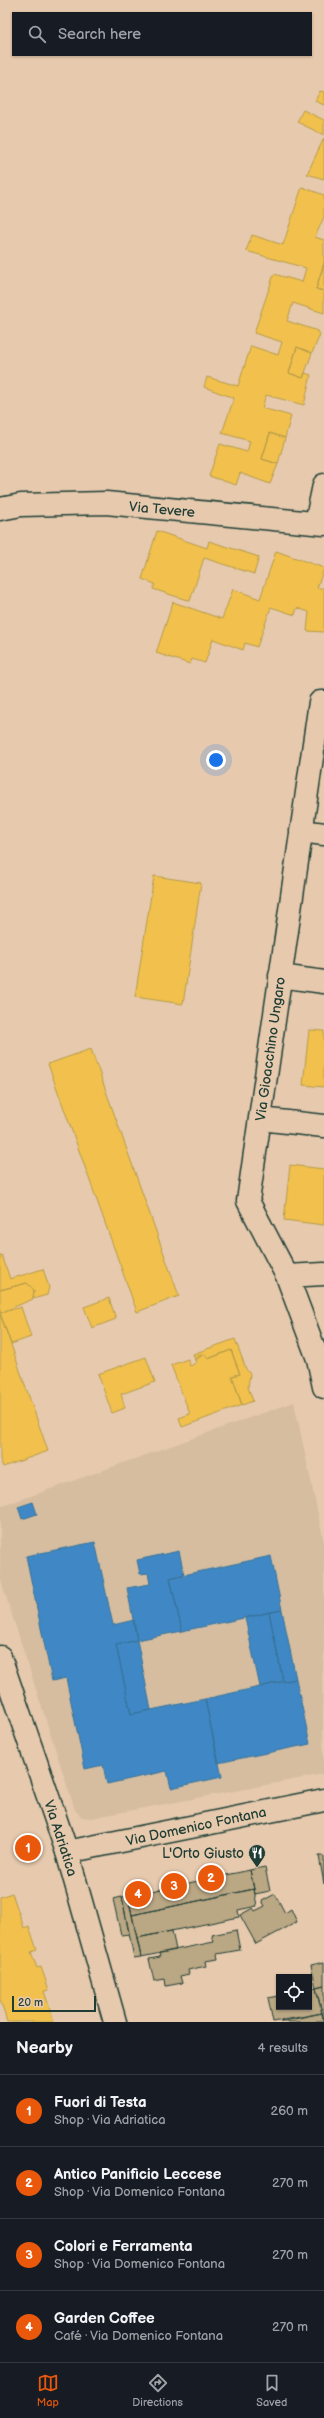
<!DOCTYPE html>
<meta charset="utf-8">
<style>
:root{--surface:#171b24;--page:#242831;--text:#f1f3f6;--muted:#9ea1a6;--line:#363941;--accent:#ea580c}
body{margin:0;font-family:"Balsamiq Sans",sans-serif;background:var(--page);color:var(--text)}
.controls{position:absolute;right:12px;bottom:12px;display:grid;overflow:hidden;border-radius:0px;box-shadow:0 1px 3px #0004}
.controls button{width:36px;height:36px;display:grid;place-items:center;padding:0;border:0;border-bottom:1px solid var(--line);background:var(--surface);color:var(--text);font:20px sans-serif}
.scale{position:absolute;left:12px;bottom:10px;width:84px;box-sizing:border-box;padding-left:4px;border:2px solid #1f3d34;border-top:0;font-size:11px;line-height:14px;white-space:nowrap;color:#1f3d34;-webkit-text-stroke:3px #e7caae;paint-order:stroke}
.you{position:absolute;left:216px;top:760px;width:14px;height:14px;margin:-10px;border:3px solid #fff;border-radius:50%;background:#1a73e8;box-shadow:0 0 0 6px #1a73e833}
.badge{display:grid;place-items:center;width:26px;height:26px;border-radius:50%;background:var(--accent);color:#fff;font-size:13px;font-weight:700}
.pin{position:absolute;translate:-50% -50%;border:2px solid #fff;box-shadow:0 1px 4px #0006}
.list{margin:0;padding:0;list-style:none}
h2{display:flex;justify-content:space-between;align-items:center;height:52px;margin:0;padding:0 16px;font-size:17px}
h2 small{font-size:13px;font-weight:400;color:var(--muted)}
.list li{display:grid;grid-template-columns:26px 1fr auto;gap:12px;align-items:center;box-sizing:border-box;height:72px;padding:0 16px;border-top:1px solid var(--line)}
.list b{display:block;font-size:15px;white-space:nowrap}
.list p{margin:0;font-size:13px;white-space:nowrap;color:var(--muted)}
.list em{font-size:13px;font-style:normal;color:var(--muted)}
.icon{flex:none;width:22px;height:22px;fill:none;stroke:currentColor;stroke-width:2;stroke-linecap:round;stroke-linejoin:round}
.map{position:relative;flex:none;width:324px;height:2022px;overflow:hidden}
.search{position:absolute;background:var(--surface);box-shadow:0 1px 3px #0004;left:12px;right:12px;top:12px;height:44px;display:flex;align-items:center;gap:10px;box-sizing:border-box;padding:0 14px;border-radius:0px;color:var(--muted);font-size:15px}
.sheet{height:340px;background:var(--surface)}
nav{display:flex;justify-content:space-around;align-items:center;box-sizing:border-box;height:56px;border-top:1px solid var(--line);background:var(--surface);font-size:11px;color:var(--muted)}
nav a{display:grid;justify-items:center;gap:2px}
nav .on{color:var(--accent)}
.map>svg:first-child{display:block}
.built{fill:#d6bd9f}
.homes{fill:#f2c14e;stroke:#b39946}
.schools{fill:#3f88c5;stroke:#35729a}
.building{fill:#baa784;stroke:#1f3d34}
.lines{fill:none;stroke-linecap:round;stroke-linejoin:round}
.minor-casing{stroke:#1f3d34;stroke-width:25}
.tertiary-casing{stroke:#1f3d34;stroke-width:25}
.minor{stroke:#e7caae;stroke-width:22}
.tertiary{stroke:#e7caae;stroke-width:22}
.labels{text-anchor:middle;stroke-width:4;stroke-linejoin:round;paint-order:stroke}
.street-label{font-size:14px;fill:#1f3d34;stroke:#e7caae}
.poi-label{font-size:14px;fill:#1f3d34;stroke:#e7caae;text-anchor:end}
</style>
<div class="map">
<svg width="324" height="2022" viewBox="0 0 324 2022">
<rect width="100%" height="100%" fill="#e7caae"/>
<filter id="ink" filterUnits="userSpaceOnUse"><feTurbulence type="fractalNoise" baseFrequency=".025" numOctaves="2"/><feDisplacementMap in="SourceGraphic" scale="8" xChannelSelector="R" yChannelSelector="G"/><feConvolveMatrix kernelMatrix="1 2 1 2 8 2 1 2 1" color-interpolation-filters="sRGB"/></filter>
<g filter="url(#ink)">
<path class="built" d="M 294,1402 L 324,1542 L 324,1654 L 322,1677 L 324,1774 L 91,1818 L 82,1817 L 75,1810 L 0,1578 L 0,1507 Z"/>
<path class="homes" d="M 320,91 L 324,92 L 324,105 L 315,101 Z
M 303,110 L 324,120 L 324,135 L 297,122 Z
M 324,138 L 324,179 L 307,174 Z
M 302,187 L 324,195 L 324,217 L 315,237 L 324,240 L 324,263 L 316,289 L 324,291 L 324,313 L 293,303 L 287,321 L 318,331 L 320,335 L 312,353 L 297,347 L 289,373 L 303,378 L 305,373 L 311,375 L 304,405 L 266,395 L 262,408 L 291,416 L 285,438 L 270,433 L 262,459 L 278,464 L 270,484 L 240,473 L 236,485 L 209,476 L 220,444 L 247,452 L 250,441 L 222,433 L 234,398 L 204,387 L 207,377 L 238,386 L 251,346 L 278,355 L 282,342 L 254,333 L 274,274 L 302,282 L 306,268 L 246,251 L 252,235 L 283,245 Z
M 324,263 L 324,291 L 316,289 Z
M 297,347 L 312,353 L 303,378 L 289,373 Z
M 270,433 L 285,438 L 278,464 L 262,459 Z
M 157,531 L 207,548 L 209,541 L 259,557 L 254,574 L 204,558 L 190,601 L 153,589 L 155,584 L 142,579 Z
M 276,551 L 324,568 L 317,588 L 324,588 L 324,632 L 307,631 L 309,612 L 297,608 L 295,615 L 271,607 L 257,647 L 245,643 L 243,650 L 213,639 L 205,663 L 192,659 L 190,664 L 156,653 L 173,602 L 222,619 L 233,589 L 260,599 Z
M 154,876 L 201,883 L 183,1004 L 135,997 Z
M 309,1030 L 324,1031 L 324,1087 L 303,1085 Z
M 91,1049 L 179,1296 L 137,1312 L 48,1064 Z
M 290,1165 L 324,1169 L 324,1225 L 284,1220 Z
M 2,1255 L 10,1279 L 43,1269 L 49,1287 L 47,1295 L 33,1299 L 34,1290 L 27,1283 L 0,1290 L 0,1256 Z
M 27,1283 L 34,1290 L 33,1299 L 0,1313 L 48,1451 L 3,1467 L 0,1459 L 0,1290 Z
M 109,1298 L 116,1319 L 92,1328 L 84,1307 Z
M 21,1307 L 31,1337 L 11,1344 L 0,1313 Z
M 235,1339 L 246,1369 L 250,1374 L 248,1387 L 253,1401 L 242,1405 L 232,1376 L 240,1374 L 231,1350 L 208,1359 L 205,1354 L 195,1360 L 193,1354 Z
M 231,1350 L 240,1374 L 232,1376 L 242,1405 L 182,1427 L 179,1418 L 190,1414 L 171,1365 L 188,1359 L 190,1366 L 196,1363 L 195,1360 L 198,1356 L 205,1354 L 208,1359 Z
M 146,1357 L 155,1382 L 121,1394 L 125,1408 L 112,1413 L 98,1374 Z
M 12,1893 L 24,1928 L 29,1926 L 37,1950 L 31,1952 L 37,1968 L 41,1967 L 49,1990 L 44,1991 L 54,2022 L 7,2022 L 0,1999 L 0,1897 Z"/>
<path class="schools" d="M 33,1502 L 37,1514 L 22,1519 L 18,1507 Z
M 95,1542 L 113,1625 L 134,1620 L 137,1640 L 116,1645 L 131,1714 L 205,1699 L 222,1777 L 171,1788 L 167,1771 L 107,1784 L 103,1765 L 85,1769 L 66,1678 L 52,1681 L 26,1556 Z
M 179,1551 L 184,1574 L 170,1578 L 182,1631 L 137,1640 L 127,1588 L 150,1584 L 148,1573 L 140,1574 L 137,1560 Z
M 271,1556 L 282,1610 L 182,1631 L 170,1578 Z
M 282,1610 L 296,1679 L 283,1681 L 269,1612 Z
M 269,1612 L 283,1681 L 260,1687 L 245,1618 Z
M 137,1640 L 151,1710 L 131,1714 L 116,1645 Z
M 296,1679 L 310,1744 L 218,1763 L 205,1699 Z"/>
<path class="building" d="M 319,1856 L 324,1856 L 324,1884 Z
M 265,1867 L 270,1891 L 255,1894 L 250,1870 Z
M 250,1870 L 254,1889 L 132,1915 L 128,1896 Z
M 254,1889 L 257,1906 L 238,1910 L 239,1917 L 137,1938 L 132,1915 Z
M 275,1894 L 285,1913 L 291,1909 L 297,1922 L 256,1944 L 240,1915 L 253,1908 L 255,1911 L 265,1906 L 262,1901 Z
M 128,1896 L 141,1957 L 134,1958 L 122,1897 Z
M 122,1897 L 129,1934 L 121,1935 L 113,1899 Z
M 236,1930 L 240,1950 L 217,1954 L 218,1959 L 205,1961 L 206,1966 L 188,1970 L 189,1974 L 180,1976 L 182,1983 L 166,1986 L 165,1979 L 154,1981 L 149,1959 L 160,1957 L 159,1953 L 214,1942 L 212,1935 Z
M 172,1931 L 176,1950 L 141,1957 L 137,1938 Z
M 324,1962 L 324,1986 L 316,1988 L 311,1965 Z
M 324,1986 L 324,2022 L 316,1988 Z
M 316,1988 L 322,2013 L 273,2022 L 268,1998 L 279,1996 L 279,2007 L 309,2007 L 309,1989 Z
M 322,2013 L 324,2022 L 280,2022 Z"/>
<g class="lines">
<defs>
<path id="minor" d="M 0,509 L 21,505 L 106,503 L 324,524
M 316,523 L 324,485
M 324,702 L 320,702 L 248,1201 L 287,1276 L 318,1359 L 324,1387
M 301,831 L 324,834
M 280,976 L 324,982
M 260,1119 L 324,1126
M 287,1276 L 324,1274
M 67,1852 L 324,1800"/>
<path id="tertiary" d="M 0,1657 L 67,1852 L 115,2022"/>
</defs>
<use href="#minor" class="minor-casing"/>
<use href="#tertiary" class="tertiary-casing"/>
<use href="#minor" class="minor"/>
<use href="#tertiary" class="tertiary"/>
</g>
</g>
<defs>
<symbol id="restaurant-pin" viewBox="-11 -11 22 30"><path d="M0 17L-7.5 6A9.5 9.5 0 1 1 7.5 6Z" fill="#1f3d34" stroke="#e7caae"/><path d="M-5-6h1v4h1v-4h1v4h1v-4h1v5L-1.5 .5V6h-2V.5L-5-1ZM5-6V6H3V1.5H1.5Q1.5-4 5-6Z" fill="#fff"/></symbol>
</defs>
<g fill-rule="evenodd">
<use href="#restaurant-pin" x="247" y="1843" width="20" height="27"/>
</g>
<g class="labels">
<g class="street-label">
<text transform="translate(162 509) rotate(5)" y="5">Via Tevere</text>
<text transform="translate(270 1049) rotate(-82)" y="5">Via Gioacchino Ungaro</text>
<text transform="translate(196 1826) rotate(-12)" y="5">Via Domenico Fontana</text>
<text transform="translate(61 1838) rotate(72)" y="5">Via Adriatica</text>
</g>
<g class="poi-label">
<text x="244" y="1858">L'Orto Giusto</text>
</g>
</g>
</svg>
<div class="controls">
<button><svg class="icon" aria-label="locate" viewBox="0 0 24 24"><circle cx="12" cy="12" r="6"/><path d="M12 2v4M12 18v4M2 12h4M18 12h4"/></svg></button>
</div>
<div class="scale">20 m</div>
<div class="you"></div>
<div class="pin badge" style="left:28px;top:1848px">1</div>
<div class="pin badge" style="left:211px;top:1878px">2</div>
<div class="pin badge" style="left:174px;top:1886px">3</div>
<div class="pin badge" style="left:138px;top:1894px">4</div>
<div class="search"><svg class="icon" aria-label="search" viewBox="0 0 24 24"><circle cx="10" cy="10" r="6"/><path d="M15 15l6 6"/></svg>Search here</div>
</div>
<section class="sheet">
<h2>Nearby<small>4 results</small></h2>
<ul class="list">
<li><span class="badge">1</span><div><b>Fuori di Testa</b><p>Shop · Via Adriatica</p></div><em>260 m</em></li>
<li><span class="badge">2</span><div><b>Antico Panificio Leccese</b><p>Shop · Via Domenico Fontana</p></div><em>270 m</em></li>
<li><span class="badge">3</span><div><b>Colori e Ferramenta</b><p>Shop · Via Domenico Fontana</p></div><em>270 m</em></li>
<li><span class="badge">4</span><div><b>Garden Coffee</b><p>Café · Via Domenico Fontana</p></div><em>270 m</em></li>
</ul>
</section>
<nav>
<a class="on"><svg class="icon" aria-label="map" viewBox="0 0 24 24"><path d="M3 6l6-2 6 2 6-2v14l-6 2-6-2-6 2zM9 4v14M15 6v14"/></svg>Map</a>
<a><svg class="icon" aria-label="directions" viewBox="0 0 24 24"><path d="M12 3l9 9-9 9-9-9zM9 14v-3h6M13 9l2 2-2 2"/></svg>Directions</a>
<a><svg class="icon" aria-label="saved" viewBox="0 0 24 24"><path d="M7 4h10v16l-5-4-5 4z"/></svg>Saved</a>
</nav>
